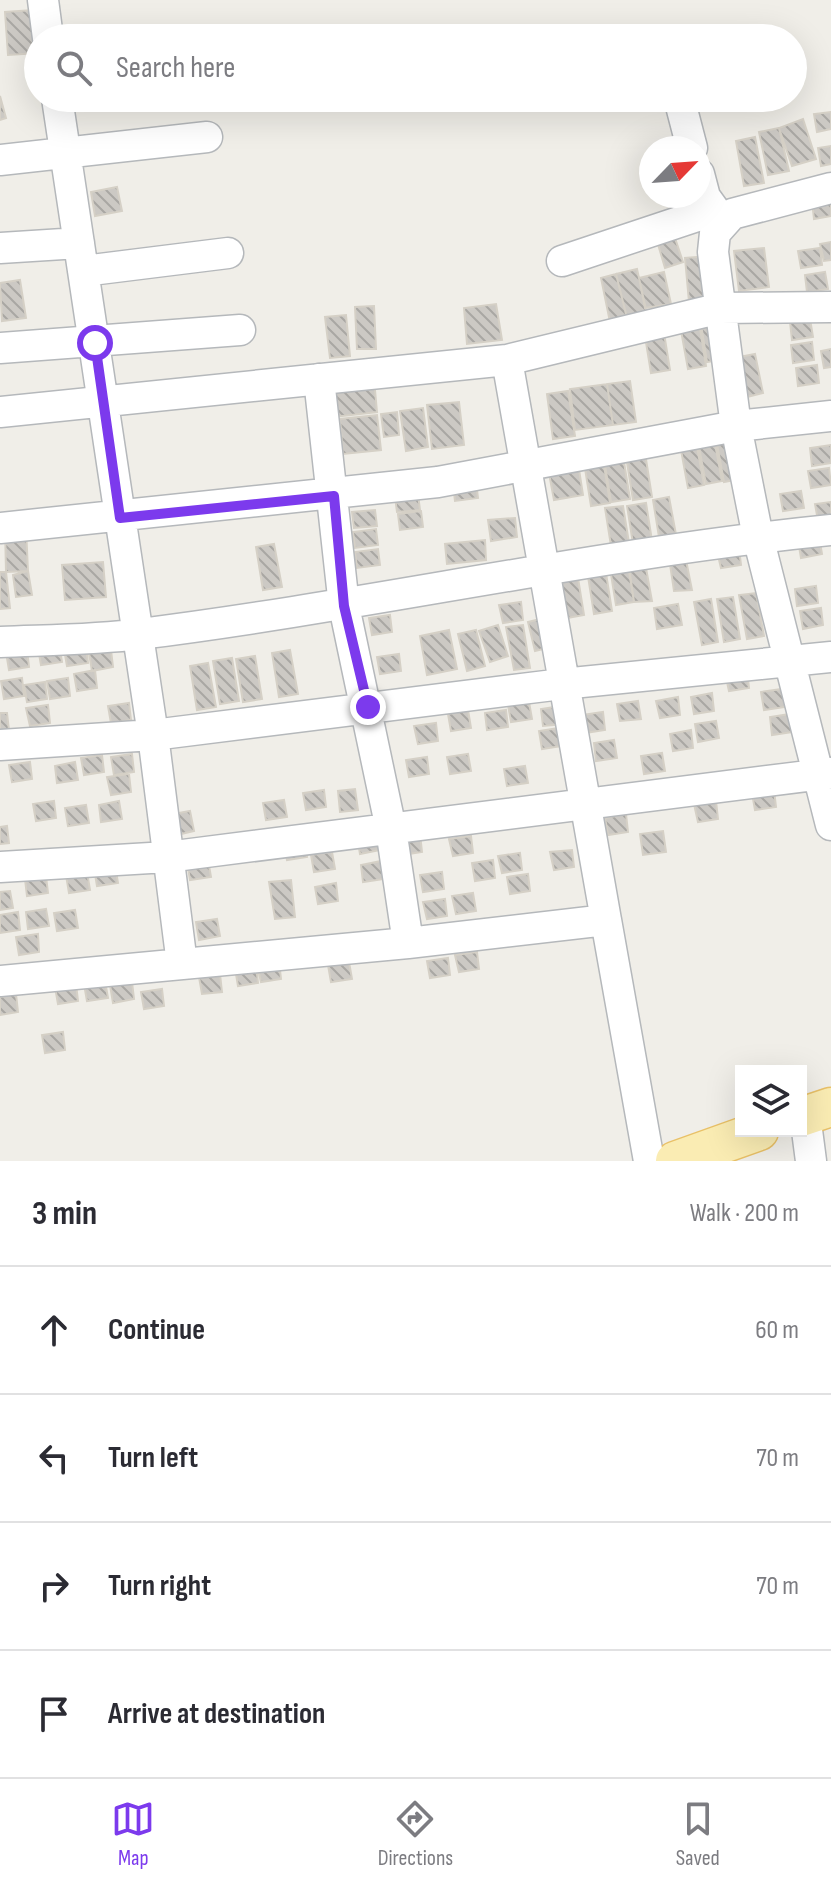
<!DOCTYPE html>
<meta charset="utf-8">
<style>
:root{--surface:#fff;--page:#f2f2f3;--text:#2b2b33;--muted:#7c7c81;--line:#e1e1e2;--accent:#7c3aed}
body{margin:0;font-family:"Sofia Sans Condensed",sans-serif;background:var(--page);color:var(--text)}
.controls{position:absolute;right:24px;bottom:24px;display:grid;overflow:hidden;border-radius:0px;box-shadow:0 8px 32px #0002}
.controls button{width:72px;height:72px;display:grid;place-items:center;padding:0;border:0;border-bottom:2px solid var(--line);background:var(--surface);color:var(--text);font:40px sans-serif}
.compass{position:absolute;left:639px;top:136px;width:72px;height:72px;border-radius:50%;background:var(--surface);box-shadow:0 8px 32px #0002;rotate:65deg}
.stop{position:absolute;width:24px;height:24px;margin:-18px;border:6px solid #7c3aed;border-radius:50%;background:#fff}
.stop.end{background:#7c3aed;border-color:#fff;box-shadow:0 2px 8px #0008}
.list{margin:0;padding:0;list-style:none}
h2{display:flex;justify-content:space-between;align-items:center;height:104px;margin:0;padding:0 32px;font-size:34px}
h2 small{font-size:26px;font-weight:400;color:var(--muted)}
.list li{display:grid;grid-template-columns:52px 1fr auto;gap:24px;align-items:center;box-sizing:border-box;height:128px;padding:0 32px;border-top:2px solid var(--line)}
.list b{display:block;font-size:30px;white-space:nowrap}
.list em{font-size:26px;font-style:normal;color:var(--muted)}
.icon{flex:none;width:44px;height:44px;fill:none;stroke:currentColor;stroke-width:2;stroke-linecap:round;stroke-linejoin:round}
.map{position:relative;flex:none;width:831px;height:1161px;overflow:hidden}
.search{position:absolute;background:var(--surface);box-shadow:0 8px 32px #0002;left:24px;right:24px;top:24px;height:88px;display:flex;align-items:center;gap:20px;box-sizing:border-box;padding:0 28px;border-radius:44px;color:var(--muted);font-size:30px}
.sheet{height:616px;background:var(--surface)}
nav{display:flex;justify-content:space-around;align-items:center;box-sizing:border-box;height:112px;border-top:2px solid var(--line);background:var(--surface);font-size:22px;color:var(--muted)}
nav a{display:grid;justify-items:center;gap:4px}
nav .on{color:var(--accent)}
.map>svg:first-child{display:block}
.building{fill:url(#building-back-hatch);stroke:#d5d0c6;stroke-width:2}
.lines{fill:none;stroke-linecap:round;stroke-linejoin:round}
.minor-casing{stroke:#b5b8bb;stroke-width:33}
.major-casing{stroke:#e9c168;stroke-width:41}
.minor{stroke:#fff;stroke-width:30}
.major{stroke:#faecb3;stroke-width:38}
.route{stroke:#7c3aed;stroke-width:10}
</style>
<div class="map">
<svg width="831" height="1161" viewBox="0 0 831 1161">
<defs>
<pattern id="building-back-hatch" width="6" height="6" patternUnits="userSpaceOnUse" patternTransform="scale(2)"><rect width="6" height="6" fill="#ccc9c4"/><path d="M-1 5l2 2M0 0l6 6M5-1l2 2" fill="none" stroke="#a9a7a3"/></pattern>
</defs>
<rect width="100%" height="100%" fill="#f0eee8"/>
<path class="building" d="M 33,10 L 38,53 L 8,55 L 5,12 Z
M 0,96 L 6,118 L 0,120 Z
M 831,112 L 831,129 L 817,132 L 814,114 Z
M 803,119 L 816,159 L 792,166 L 779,128 Z
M 779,128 L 789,171 L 768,175 L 759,132 Z
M 755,137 L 764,183 L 744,186 L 736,141 Z
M 831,146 L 831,164 L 821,166 L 818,148 Z
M 117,187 L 122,211 L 95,216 L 91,192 Z
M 831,198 L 831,216 L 814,219 L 812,201 Z
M 672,229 L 683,262 L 665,268 L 655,234 Z
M 831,242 L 831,260 L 824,261 L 820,244 Z
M 764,248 L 769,287 L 739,291 L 734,251 Z
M 820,248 L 822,265 L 801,268 L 798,251 Z
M 709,256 L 713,299 L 689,302 L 685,258 Z
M 637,269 L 647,314 L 627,318 L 616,274 Z
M 664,272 L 671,304 L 645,308 L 639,278 Z
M 825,272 L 828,289 L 807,292 L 805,275 Z
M 616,274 L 627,318 L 610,322 L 601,278 Z
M 20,280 L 26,318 L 2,321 L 0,283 Z
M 496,304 L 502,340 L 467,344 L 464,308 Z
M 374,306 L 376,349 L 357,349 L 355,307 Z
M 346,315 L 350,356 L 330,358 L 325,317 Z
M 718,315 L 725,359 L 707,362 L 700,318 Z
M 810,319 L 813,337 L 792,340 L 790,322 Z
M 699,322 L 706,366 L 688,369 L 680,325 Z
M 663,327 L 670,370 L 651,373 L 644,330 Z
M 812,342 L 814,360 L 793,363 L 791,345 Z
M 831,349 L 831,367 L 824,368 L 821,351 Z
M 755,354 L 763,393 L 747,397 L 739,357 Z
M 817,365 L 819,383 L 798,386 L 796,368 Z
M 374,379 L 377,412 L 334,417 L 330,384 Z
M 630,381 L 636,422 L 613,425 L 607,384 Z
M 607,384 L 613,425 L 575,430 L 570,389 Z
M 568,391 L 575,436 L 553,439 L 547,394 Z
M 459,402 L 464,445 L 432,449 L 427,405 Z
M 423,408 L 428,447 L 406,451 L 400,411 Z
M 397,412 L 399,435 L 384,437 L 381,414 Z
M 377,415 L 381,450 L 343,454 L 340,419 Z
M 733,442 L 740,479 L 724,482 L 717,444 Z
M 715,444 L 722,481 L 706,484 L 699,447 Z
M 831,445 L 831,463 L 812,466 L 810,448 Z
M 697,447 L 704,485 L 688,488 L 681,450 Z
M 645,453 L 652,497 L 633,500 L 626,456 Z
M 623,456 L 630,499 L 611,502 L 604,459 Z
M 603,459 L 610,503 L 591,506 L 584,462 Z
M 578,463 L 583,495 L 554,500 L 548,468 Z
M 829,468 L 831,485 L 811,488 L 808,471 Z
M 476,482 L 478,498 L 455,501 L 453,485 Z
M 801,491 L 804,508 L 783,511 L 780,494 Z
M 418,494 L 420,510 L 397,512 L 395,497 Z
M 669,497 L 677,540 L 660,543 L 653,500 Z
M 831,502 L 831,520 L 818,521 L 815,504 Z
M 646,503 L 653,547 L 634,550 L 627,506 Z
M 623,506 L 630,549 L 612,552 L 605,508 Z
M 375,510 L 377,526 L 354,528 L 352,512 Z
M 421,511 L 423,527 L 400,530 L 398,514 Z
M 515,518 L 517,537 L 491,541 L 488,520 Z
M 5,528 L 26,528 L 28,571 L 6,572 Z
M 376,529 L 378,545 L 355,548 L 353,532 Z
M 819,537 L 822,554 L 801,558 L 798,540 Z
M 485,540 L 486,560 L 447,564 L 445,544 Z
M 274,544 L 282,587 L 263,590 L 256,547 Z
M 739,548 L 741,565 L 721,568 L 717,551 Z
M 378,549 L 380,565 L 357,568 L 355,552 Z
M 684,550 L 692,590 L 674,591 L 668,551 Z
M 644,557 L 652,601 L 634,602 L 628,560 Z
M 627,559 L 634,602 L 616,605 L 609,562 Z
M 103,562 L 106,597 L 65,600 L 62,565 Z
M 605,567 L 612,611 L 594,614 L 587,570 Z
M 28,571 L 32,595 L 16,597 L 13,575 Z
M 0,572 L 6,572 L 10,608 L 0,609 Z
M 577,572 L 584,615 L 567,618 L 560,575 Z
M 816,586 L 818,603 L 797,606 L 795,589 Z
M 756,593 L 764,636 L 747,639 L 739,595 Z
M 733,597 L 740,639 L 724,642 L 717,599 Z
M 711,599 L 718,642 L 702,645 L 694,602 Z
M 521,602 L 523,620 L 503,623 L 499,605 Z
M 678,604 L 682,625 L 657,629 L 654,608 Z
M 821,608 L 823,625 L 803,629 L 800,611 Z
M 390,615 L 392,632 L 372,635 L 369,618 Z
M 544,618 L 551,647 L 535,651 L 528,622 Z
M 498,625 L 508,656 L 490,662 L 479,631 Z
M 523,625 L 530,668 L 514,670 L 506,627 Z
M 449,630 L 457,669 L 427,675 L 420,636 Z
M 476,630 L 485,666 L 467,671 L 458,634 Z
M 59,644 L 62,662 L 41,665 L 38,648 Z
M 86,646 L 88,663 L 67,666 L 64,649 Z
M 27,649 L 29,667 L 9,670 L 6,652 Z
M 111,650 L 113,667 L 92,671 L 89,653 Z
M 290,650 L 298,694 L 279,697 L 272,653 Z
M 399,654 L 401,671 L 380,674 L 377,657 Z
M 255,656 L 262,699 L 243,702 L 236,659 Z
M 232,658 L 239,701 L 220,704 L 213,661 Z
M 208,663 L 216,707 L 197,710 L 190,666 Z
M 95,670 L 97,688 L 77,691 L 74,674 Z
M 747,670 L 749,688 L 729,691 L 725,673 Z
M 22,678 L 24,696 L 4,699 L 1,681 Z
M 68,678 L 70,696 L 50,699 L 47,681 Z
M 45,682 L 47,699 L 27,702 L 24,685 Z
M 782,689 L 785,707 L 764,710 L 761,692 Z
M 712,693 L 714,711 L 694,714 L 691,697 Z
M 678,697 L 680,715 L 660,718 L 656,701 Z
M 638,701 L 641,719 L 620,721 L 617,704 Z
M 529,702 L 532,719 L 511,722 L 508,705 Z
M 129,703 L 131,720 L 111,723 L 108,706 Z
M 48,705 L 50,723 L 30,726 L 26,708 Z
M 561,706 L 564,724 L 543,726 L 541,709 Z
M 468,710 L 471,728 L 451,731 L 448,714 Z
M 506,710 L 508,727 L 487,730 L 485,713 Z
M 603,712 L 605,730 L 585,733 L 582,715 Z
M 0,713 L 7,713 L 9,730 L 0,731 Z
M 790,714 L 793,732 L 772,735 L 770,717 Z
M 716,721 L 719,738 L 698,742 L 695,724 Z
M 436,723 L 438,741 L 418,744 L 414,726 Z
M 559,728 L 562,746 L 542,749 L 539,731 Z
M 691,730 L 693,748 L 673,751 L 670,734 Z
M 614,740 L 617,758 L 596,761 L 594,743 Z
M 662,753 L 665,771 L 644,774 L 641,756 Z
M 132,754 L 134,772 L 114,775 L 111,757 Z
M 468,754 L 471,771 L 450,774 L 447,757 Z
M 102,755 L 104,772 L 84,775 L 81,758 Z
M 427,757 L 429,774 L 409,777 L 406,760 Z
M 30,762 L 32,779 L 12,782 L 9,765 Z
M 75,762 L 78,780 L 57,783 L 55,766 Z
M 525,766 L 528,783 L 507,786 L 504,769 Z
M 129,774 L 131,792 L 111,795 L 107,777 Z
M 355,789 L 358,810 L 340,812 L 338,791 Z
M 324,790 L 326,807 L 306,810 L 303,793 Z
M 774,790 L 776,807 L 755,810 L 752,793 Z
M 284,800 L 287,817 L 266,820 L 263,803 Z
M 54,801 L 56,818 L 36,821 L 33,804 Z
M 119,801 L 122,819 L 101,822 L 99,805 Z
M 716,801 L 718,819 L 698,822 L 694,804 Z
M 86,805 L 89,823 L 68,826 L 65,808 Z
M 190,811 L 194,831 L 177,835 L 173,814 Z
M 626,814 L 628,832 L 608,835 L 605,818 Z
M 7,826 L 9,843 L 0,844 L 0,827 Z
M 663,831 L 666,852 L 643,855 L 640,834 Z
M 378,833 L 380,850 L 360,854 L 357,836 Z
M 420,834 L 422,852 L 402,855 L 399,837 Z
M 471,836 L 473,853 L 453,856 L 449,839 Z
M 305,840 L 307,857 L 287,860 L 284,843 Z
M 572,850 L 574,867 L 554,870 L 550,852 Z
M 332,852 L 335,869 L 314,872 L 311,855 Z
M 520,853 L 522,870 L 502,873 L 498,856 Z
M 208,860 L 211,877 L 190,880 L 187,862 Z
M 493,860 L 495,878 L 475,881 L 472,863 Z
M 381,861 L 384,879 L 363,882 L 361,865 Z
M 115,865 L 118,883 L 97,886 L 94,868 Z
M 87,872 L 90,890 L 69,893 L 66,875 Z
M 442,872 L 444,889 L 423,892 L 420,875 Z
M 528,874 L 530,891 L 510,894 L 507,877 Z
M 46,876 L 48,893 L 27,896 L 25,879 Z
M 291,880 L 295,917 L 275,919 L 269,882 Z
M 336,883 L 338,901 L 318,904 L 315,887 Z
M 10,891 L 13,908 L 0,910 L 0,892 Z
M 473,893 L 476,911 L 456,914 L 452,896 Z
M 445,899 L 447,916 L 427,919 L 423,902 Z
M 46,909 L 49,926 L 28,929 L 26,912 Z
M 75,910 L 78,928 L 57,931 L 54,913 Z
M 18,912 L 20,930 L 0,933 L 0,915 Z
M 217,919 L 220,936 L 199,940 L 196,922 Z
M 38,934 L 39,952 L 19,955 L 16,937 Z
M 477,952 L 479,969 L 459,972 L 455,955 Z
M 448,958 L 450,975 L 430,978 L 427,961 Z
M 279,961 L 281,979 L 261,982 L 257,965 Z
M 349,962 L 352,979 L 331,982 L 328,965 Z
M 256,965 L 258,983 L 238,986 L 235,968 Z
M 220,974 L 222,992 L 202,994 L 199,977 Z
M 105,981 L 108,998 L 87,1001 L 84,984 Z
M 132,982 L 134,999 L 113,1003 L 110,985 Z
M 76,984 L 78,1001 L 58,1004 L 55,987 Z
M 162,989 L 164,1006 L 144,1009 L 141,992 Z
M 16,994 L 18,1012 L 0,1015 L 0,997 Z
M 63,1032 L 65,1050 L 45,1053 L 42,1035 Z"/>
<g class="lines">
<defs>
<path id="minor" d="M 43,0 L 48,38
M 57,98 L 153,735 L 182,964
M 679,98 L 692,148
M 0,160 L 207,137
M 699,174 L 705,197 L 723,222
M 831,188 L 732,214 L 715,233 L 713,252 L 736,426 L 758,537 L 831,825
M 0,248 L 79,243
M 562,261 L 712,211
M 83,271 L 228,253
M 0,348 L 240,330
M 507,360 L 606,920
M 319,379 L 344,606 L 391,829 L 408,943
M 0,412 L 507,360 L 721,308 L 831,307
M 0,528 L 438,482 L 736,426 L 831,416
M 0,642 C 46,640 94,640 140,634 C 371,605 599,553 831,530
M 0,745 L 153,735 L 562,684 L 831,657
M 0,867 L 167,857 L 831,773
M 0,981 L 408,943 L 606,920 L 649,1161
M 805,1115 L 811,1161"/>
<path id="major" d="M 801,1117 L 831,1107
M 675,1161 L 759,1131"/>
</defs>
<use href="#minor" class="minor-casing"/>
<use href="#major" class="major-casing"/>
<use href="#minor" class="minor"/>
<use href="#major" class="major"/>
</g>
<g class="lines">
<path class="route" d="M 95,343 L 120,518 L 334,496 L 344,606 L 368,707"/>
</g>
</svg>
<div class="controls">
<button><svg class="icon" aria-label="layers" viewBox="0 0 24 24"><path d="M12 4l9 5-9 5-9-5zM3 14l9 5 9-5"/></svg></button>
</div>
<svg class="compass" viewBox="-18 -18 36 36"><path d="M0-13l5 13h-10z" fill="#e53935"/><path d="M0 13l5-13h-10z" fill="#7c7c81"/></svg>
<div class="stop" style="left:95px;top:343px"></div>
<div class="stop end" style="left:368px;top:707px"></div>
<div class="search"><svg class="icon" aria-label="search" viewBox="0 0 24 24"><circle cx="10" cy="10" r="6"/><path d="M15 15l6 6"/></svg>Search here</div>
</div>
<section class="sheet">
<h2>3 min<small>Walk · 200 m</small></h2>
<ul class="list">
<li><svg class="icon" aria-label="ahead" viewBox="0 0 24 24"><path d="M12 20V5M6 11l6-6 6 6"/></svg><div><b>Continue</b></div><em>60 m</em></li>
<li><svg class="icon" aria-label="left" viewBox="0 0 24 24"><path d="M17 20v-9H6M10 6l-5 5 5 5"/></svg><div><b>Turn left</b></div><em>70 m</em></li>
<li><svg class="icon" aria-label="right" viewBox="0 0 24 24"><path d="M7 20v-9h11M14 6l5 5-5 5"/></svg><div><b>Turn right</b></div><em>70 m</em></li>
<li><svg class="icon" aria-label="arrive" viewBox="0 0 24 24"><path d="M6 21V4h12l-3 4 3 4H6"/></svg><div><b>Arrive at destination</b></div></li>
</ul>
</section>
<nav>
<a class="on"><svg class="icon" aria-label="map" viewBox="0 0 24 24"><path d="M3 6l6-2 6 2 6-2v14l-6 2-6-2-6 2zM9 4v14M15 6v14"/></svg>Map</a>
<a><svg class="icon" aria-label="directions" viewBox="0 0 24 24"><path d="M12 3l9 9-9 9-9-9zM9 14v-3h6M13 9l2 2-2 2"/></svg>Directions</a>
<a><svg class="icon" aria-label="saved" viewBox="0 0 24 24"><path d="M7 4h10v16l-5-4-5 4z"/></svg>Saved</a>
</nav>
